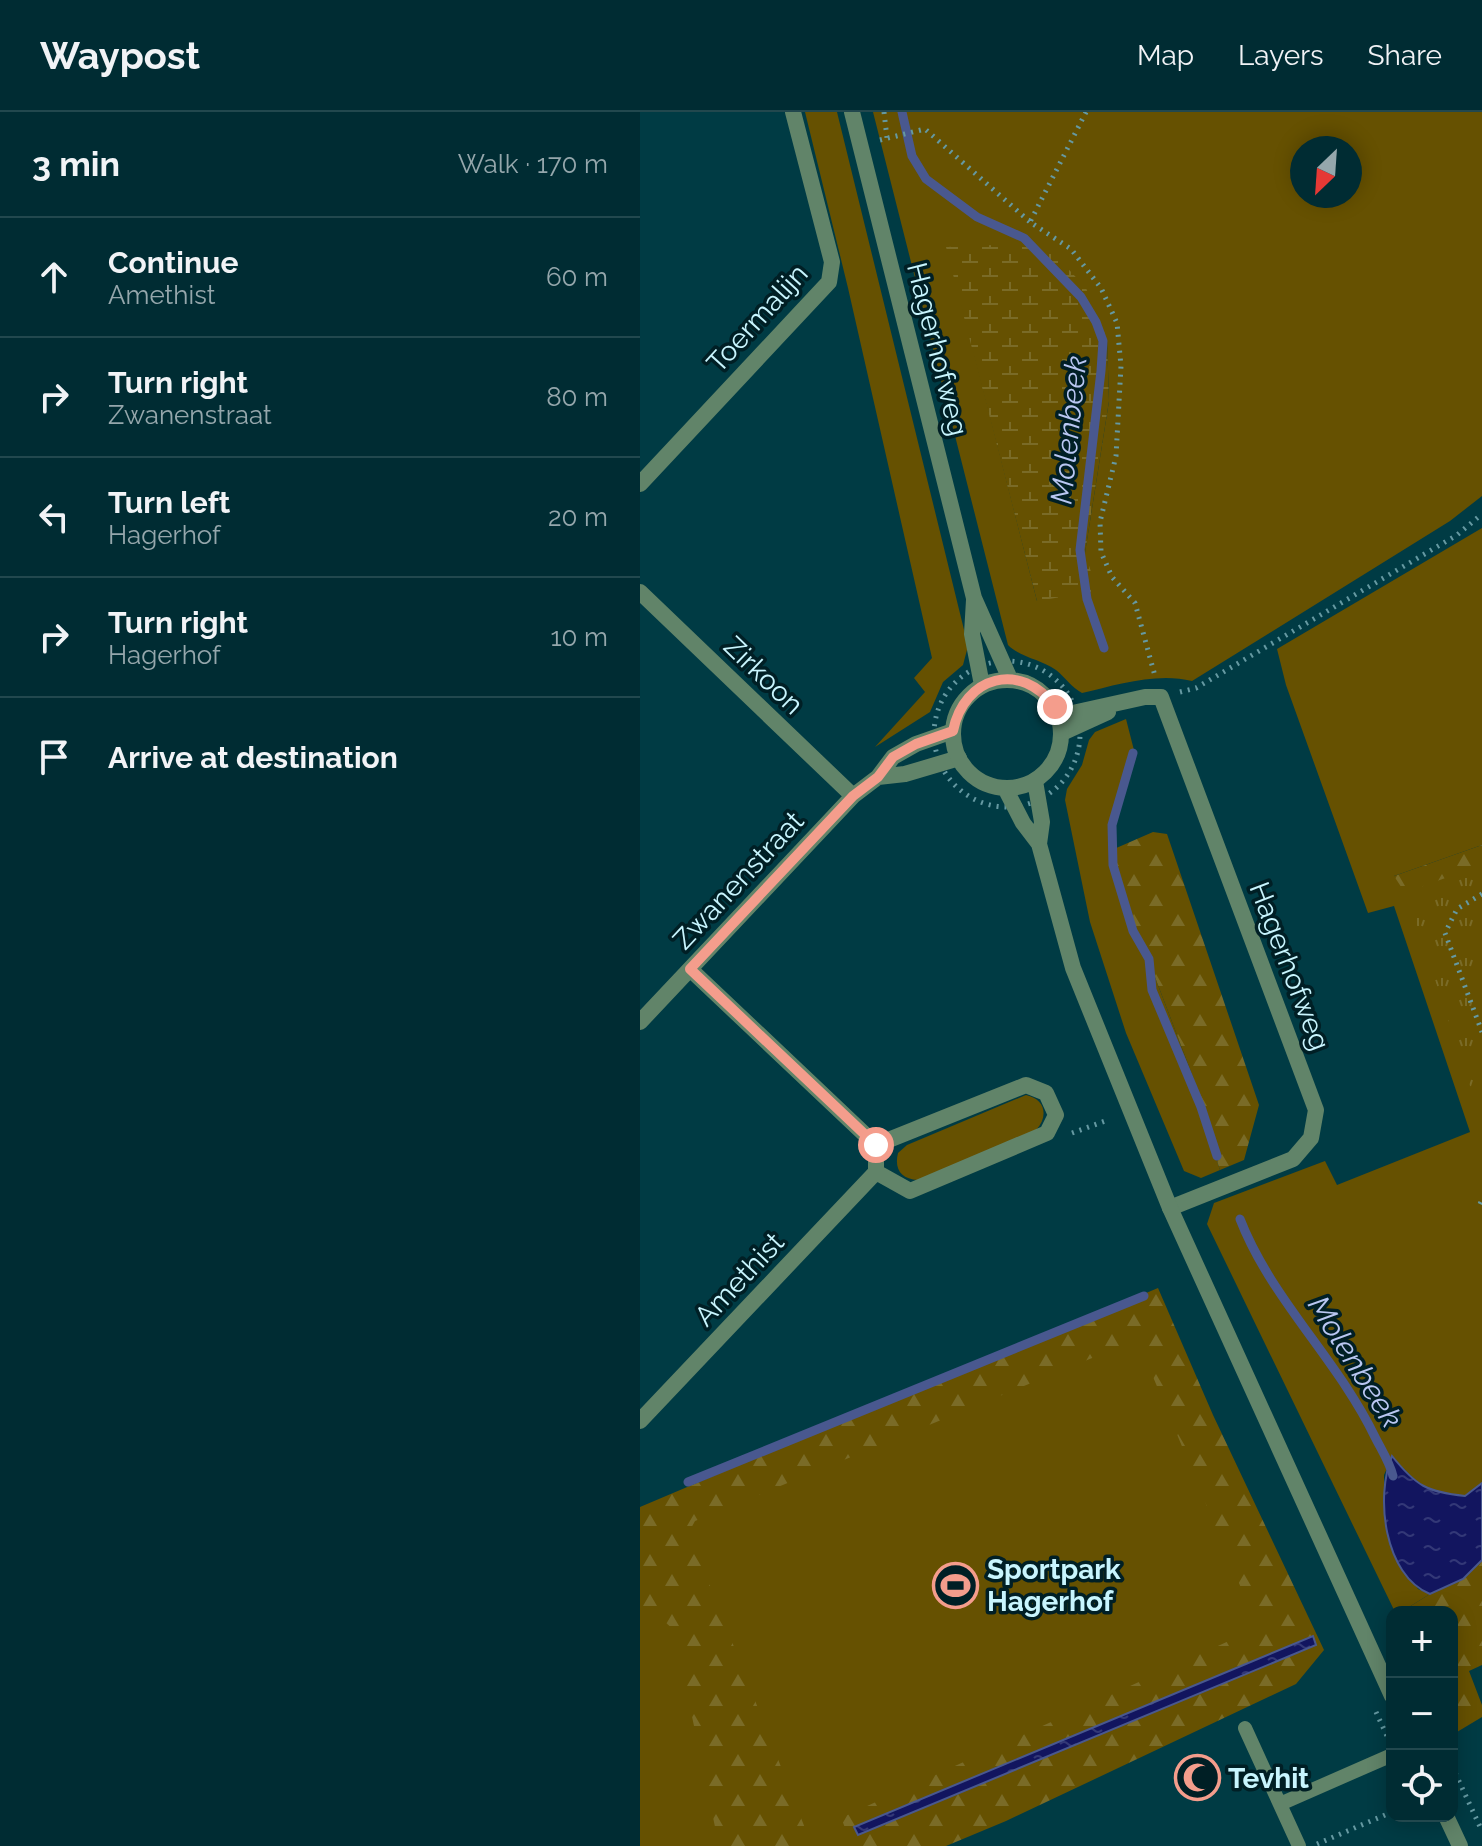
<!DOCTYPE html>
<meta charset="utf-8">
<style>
:root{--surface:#002c33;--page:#0a343b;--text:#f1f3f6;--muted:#95a7ac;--line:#22484e}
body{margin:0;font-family:Raleway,sans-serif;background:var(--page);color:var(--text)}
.controls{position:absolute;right:24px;bottom:24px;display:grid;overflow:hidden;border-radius:16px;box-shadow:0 4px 20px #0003}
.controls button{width:72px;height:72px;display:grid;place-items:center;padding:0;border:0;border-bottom:2px solid var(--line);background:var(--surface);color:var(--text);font:40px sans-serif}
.compass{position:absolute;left:650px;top:24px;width:72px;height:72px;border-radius:50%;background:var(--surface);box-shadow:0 4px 20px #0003;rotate:205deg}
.stop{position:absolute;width:24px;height:24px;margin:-18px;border:6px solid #f49d8c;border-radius:50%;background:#fff}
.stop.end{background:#f49d8c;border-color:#fff;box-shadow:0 2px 8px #0008}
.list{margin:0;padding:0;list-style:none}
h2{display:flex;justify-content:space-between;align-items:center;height:104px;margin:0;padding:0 32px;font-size:34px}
h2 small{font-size:26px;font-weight:400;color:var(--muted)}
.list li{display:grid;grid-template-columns:52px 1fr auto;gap:24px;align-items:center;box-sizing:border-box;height:120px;padding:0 32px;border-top:2px solid var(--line)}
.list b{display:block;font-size:30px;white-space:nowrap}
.list p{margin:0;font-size:26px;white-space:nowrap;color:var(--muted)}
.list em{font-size:26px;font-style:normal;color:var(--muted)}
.icon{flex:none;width:44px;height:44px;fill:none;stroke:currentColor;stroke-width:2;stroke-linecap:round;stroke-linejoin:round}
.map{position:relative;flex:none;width:842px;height:1734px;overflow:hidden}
header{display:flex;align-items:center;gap:48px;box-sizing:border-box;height:112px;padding:0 40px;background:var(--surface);border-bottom:2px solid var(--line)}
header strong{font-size:38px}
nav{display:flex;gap:44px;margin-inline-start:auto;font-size:28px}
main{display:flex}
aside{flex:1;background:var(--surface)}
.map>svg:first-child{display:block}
.green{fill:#665101;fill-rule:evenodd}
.forest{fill:url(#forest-firs)}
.wetland{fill:url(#wetland-marsh)}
.park{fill:url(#park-tufts)}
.water{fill:url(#water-ripples);stroke:#49588f;stroke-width:2}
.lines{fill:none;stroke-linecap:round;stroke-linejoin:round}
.stream{stroke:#49588f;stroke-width:9}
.path{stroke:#6599a2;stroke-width:5;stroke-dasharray:2 6;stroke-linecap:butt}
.service{stroke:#618469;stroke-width:14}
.minor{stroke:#618469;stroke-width:16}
.tertiary{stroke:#618469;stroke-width:16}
.route{stroke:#f49d8c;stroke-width:10}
.labels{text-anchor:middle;stroke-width:7;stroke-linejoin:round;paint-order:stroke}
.street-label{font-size:28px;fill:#c8f5fe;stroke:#001f25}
.poi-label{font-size:28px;font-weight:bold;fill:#c8f5fe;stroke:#001f25;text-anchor:start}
.water-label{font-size:30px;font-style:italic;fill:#b9c7f2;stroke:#001f25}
</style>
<header>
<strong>Waypost</strong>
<nav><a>Map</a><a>Layers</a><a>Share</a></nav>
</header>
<main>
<aside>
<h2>3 min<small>Walk · 170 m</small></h2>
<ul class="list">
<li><svg class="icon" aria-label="ahead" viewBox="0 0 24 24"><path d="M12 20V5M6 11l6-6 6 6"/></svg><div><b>Continue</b><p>Amethist</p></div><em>60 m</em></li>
<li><svg class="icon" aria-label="right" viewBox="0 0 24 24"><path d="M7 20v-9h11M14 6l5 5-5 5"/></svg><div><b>Turn right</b><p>Zwanenstraat</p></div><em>80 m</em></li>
<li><svg class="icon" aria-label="left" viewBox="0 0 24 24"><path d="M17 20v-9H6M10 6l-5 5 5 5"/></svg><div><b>Turn left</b><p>Hagerhof</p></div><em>20 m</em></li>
<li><svg class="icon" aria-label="right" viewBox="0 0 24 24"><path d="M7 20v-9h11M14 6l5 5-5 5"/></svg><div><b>Turn right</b><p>Hagerhof</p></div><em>10 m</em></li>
<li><svg class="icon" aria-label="arrive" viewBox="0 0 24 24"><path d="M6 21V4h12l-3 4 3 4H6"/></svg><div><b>Arrive at destination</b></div></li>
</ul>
</aside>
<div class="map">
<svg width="842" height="1734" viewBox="0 0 842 1734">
<defs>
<pattern id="forest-firs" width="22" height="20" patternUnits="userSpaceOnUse" patternTransform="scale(2)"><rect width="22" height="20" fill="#665101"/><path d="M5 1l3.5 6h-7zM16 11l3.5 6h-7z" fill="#7a6b27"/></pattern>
<pattern id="wetland-marsh" width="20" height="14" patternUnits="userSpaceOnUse" patternTransform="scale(2)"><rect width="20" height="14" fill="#665101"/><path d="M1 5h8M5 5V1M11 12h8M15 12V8" fill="none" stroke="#7a6b27"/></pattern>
<pattern id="park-tufts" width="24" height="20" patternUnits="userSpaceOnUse" patternTransform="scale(2)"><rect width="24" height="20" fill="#665101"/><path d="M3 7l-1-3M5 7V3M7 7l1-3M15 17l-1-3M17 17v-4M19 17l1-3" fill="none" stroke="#7a6b27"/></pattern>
<pattern id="water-ripples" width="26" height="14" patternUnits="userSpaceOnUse" patternTransform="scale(2)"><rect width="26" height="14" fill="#12155f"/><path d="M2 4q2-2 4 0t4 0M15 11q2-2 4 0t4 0" fill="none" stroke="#333877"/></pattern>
</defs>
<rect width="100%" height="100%" fill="#003b44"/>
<path class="green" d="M 165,0 L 197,0 L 328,534 L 323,553 L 303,570 L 290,600 L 235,635 L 285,580 L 274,566 L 292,546 L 208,176 Z
M 233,0 L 842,0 L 842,384 L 810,409 L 552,569 C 517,560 476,573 442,581 C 431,575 426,566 416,558 C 401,547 381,546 368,533 ZM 662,36 L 710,36 L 710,84 L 662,84 ZM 307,135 L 467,227 L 469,289 L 445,441 L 397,489 Z
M 842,416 L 842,733 L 754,764 L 842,798 L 842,1371 L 825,1384 C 781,1379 782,1374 752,1345 L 744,1363 L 744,1396 L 749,1428 L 778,1477 L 790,1482 L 761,1500 L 755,1500 L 567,1112 L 574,1091 L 685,1049 L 697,1073 L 830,1020 L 754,794 L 728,801 L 646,573 L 637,537 Z
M 486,607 L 496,646 L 485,674 L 473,725 L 475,760 L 569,1007 L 571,1031 L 580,1058 L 561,1066 L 544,1059 L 486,921 L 450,810 L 425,688 L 427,677 L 442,653 L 449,628 L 455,620 Z
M 386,983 C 405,987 409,1004 396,1018 L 278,1068 C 261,1067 254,1057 258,1041 L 267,1033 Z
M 503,1204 L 657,1526 L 217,1734 L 0,1734 L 0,1420 Z"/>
<path class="forest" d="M 513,720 L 527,722 L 619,993 L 604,1048 L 580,1058 L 571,1031 L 569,1007 L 475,760 L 474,737 Z
M 842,733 L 842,798 L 790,819 L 754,764 Z
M 518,1176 L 573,1303 L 684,1538 L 656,1572 L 366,1709 L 306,1734 L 212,1734 L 202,1708 L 203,1705 L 591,1528 L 613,1514 L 614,1507 L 506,1248 L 498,1235 L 491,1230 L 55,1409 L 49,1420 L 172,1734 L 79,1734 L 34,1518 L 25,1510 L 0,1516 L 0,1395 Z
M 842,1448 L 842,1553 L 829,1559 L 842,1593 L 842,1605 L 812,1623 L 812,1500 L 761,1500 L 790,1482 L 823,1467 Z"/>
<path class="wetland" d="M 404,131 L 446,176 L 467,227 L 469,289 L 445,441 L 457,479 L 397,489 L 306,135 Z"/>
<path class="park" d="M 842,753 L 842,1010 L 766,780 Z"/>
<path class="water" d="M 752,1344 C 776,1374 787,1380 825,1384 L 842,1371 L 842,1448 L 823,1467 L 790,1482 C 744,1463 735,1385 752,1344 Z
M 673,1524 L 676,1533 L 218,1723 L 214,1715 Z"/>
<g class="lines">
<path class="stream" d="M 262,0 L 272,44 L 286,67 L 337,105 L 384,126 L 441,185 L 456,210 L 463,229 L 461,259 L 440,438 L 447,487 L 464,536
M 493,641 L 472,713 L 473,753 L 493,819 L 509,847 L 512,878 L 561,995 L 577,1044
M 600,1107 C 631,1187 698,1248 735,1325 C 741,1337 750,1351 753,1364
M 48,1370 L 504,1184"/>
<path class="path" d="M 244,0 L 247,26
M 446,0 L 390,110 L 431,137 L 461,176 L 477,211 L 481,254 L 476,344 L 460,410 L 461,440 L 472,465 L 495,491 L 515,564
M 240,28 L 285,17 L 390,110
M294 622a73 73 0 1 1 146 0a73 73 0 1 1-146 0Z
M 540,580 L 556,576 L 817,423 L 842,402
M 842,782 L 817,797 L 805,821 L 842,920
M 432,1021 L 468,1008
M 840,1092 L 842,1088
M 736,1600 L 747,1624
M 812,1654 L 842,1719
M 677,1732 L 752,1700"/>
<path class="service" d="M 605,1616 L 659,1734
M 640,1692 L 752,1643"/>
<path class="minor" d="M 0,372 L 189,170 L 192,150 L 153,0
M 0,480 L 213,684
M 419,604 L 505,585 L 521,585 L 676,998 L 671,1026 L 653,1047 L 530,1096
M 422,621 L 468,600
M 238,665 L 265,662 L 319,646
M 0,910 L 213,684 L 238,665 L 253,645 L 276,632 L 313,619
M 236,1060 L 270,1079 L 407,1021 L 416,1003 L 406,981 L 386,973 L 236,1033
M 0,1309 L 236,1060 L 236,1033 L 50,857"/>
<path class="tertiary" d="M 212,0 L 334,486 L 370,567
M 334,488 L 332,522 L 342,573
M313 622a54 54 0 1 1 108 0a54 54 0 1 1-108 0Z
M 395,669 L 402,710 L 399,732
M 365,676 L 383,711 L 399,732 L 433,856 L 530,1096 L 752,1584
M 806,1704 L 820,1734"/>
</g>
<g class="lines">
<path class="route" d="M 236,1033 L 50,857 L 213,684 L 238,665 L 253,645 L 276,632 L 313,619 C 324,564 381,548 415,595"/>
</g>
<defs>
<symbol id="stadium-ring" viewBox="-11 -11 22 22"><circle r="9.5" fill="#001f25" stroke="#f49d8c" stroke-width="1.5"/><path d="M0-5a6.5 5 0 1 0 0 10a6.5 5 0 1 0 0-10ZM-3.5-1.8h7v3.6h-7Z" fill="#f49d8c"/></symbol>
<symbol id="mosque-ring" viewBox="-11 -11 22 22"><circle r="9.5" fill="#001f25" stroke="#f49d8c" stroke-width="1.5"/><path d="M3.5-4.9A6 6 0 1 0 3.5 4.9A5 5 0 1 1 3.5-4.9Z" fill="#f49d8c"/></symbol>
</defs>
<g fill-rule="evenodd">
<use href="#stadium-ring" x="290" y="1448" width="51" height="51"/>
<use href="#mosque-ring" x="532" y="1640" width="51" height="51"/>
</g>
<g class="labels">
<g class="street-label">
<text transform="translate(117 206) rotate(-48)" y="10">Toermalijn</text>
<text transform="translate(298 237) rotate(76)" y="10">Hagerhofweg</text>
<text transform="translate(124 563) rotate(44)" y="10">Zirkoon</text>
<text transform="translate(98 768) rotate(-47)" y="10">Zwanenstraat</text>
<text transform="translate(650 854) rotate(69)" y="10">Hagerhofweg</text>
<text transform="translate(99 1167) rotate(-47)" y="10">Amethist</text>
</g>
<g class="poi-label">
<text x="347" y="1467">Sportpark<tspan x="347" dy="32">Hagerhof</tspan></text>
<text x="588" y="1676">Tevhit</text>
</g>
<g class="water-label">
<text transform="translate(429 318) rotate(-84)" y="10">Molenbeek</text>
<text transform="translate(715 1250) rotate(58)" y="10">Molenbeek</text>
</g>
</g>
</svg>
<div class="controls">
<button>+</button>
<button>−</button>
<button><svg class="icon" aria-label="locate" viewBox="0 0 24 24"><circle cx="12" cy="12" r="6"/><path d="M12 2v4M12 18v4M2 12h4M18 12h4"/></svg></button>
</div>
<svg class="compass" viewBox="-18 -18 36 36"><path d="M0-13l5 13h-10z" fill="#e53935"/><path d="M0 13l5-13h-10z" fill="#95a7ac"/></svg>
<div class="stop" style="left:236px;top:1033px"></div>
<div class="stop end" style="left:415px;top:595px"></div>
</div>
</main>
